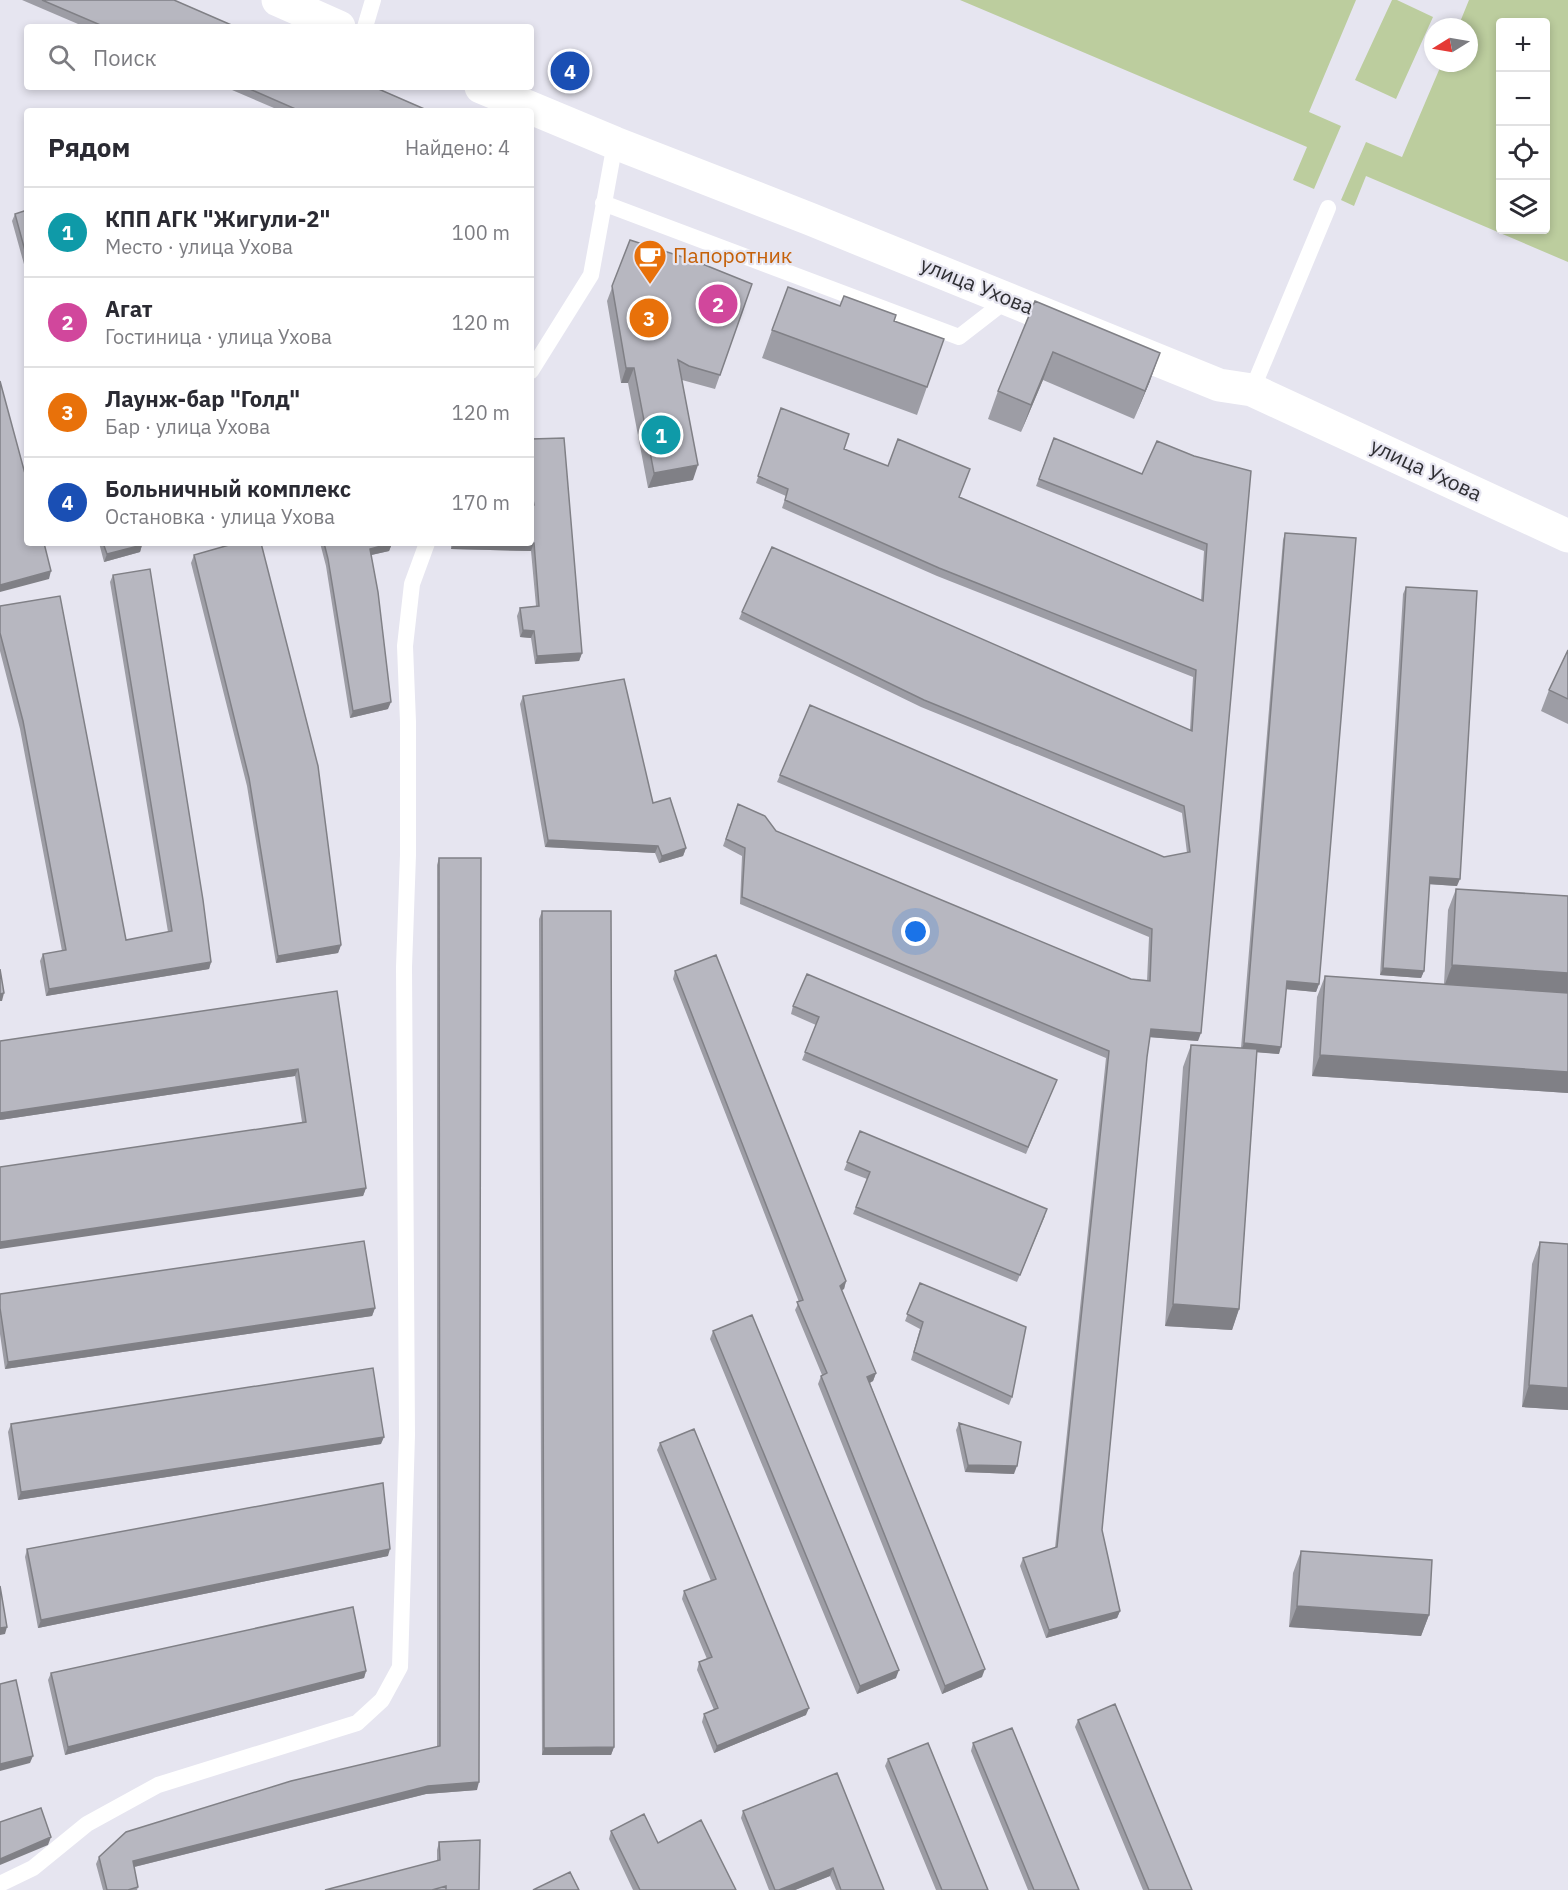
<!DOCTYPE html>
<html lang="ru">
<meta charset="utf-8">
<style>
:root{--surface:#fff;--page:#f2f2f3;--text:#2b2b33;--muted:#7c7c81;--line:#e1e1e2;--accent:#755cd7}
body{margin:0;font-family:"IBM Plex Sans",sans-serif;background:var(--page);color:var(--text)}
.controls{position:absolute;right:18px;top:18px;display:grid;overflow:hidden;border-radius:6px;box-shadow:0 3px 9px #0003}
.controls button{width:54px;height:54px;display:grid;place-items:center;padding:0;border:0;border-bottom:2px solid var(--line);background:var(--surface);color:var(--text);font:30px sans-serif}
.compass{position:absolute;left:1424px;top:18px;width:54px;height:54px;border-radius:50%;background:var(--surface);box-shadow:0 3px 9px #0003;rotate:259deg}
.you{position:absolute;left:916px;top:932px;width:21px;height:21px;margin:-15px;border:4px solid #fff;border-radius:50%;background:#1a73e8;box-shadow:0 0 0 9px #1a73e833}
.badge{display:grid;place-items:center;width:39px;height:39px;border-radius:50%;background:var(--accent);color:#fff;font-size:20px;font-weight:700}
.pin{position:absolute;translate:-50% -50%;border:3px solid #fff;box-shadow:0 2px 6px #0006}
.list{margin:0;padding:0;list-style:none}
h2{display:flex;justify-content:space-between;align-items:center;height:78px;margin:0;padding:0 24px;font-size:26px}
h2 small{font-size:20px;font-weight:400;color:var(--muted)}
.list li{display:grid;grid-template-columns:39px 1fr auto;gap:18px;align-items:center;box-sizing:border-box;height:90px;padding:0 24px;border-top:2px solid var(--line)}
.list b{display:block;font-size:22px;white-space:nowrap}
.list p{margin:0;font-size:20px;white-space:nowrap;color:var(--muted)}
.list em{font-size:20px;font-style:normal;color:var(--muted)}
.icon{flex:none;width:33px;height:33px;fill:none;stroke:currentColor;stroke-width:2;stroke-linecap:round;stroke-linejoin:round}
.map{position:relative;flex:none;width:1568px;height:1890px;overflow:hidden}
.search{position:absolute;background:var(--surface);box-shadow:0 3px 9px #0003;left:24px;top:24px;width:510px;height:66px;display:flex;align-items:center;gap:15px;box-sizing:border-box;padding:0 21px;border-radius:6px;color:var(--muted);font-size:22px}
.panel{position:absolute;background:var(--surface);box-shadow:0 3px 9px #0003;left:24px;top:108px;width:510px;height:438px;border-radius:6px}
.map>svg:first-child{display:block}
.green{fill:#bccd9e;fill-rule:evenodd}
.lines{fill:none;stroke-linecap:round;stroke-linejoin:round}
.service{stroke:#fff;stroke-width:16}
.tertiary{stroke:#fff;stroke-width:33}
.wall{fill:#9d9da5}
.shaded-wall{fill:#808086}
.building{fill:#b7b7c0;stroke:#808086;stroke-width:1.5}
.labels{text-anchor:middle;stroke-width:4.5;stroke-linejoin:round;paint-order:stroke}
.food-label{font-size:21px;fill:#c56008;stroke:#e6e5f0;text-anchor:start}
.street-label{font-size:21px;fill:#2e2e32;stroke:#e6e5f0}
</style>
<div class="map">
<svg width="1568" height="1890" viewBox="0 0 1568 1890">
<rect width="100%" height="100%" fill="#e6e5f0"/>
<path class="green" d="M 960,0 L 1356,0 L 1309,112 L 1341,126 L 1314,189 L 1293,180 L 1307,147 Z
M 1392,0 L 1397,0 L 1433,17 L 1396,99 L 1355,80 Z
M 1469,0 L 1568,0 L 1568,262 L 1366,176 L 1354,206 L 1341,200 L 1366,142 L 1402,157 L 1442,63 L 1469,63 L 1469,27 L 1458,27 ZM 1500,22 L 1546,22 L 1546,230 L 1500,230 Z"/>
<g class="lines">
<path class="service" d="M 365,27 L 373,0
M 603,203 L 959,337 L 999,306 L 1003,296
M 531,371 L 591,275 L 615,143
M 1252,390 L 1328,208
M 0,1884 L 33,1868 L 87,1824 L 158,1785 L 357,1723 L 382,1700 L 400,1667 L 407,1435 L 404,967 L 408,855 L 408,722 L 405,646 L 412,584 L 427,543"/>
<path class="tertiary" d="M 278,0 L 339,27
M 481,87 L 615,143 L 810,219 L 1219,385 L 1252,390 L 1568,536"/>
</g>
<path class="wall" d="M 22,0 L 174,0 L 236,27 L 85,27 Z
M 225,87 L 374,87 L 429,111 L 281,111 Z
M 27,210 L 27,275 L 12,221 L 15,214 Z
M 630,240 L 752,284 L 715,389 L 682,380 L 693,480 L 648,488 L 628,383 L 621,383 L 607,301 Z
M 1035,301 L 1150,381 L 1134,419 L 1043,380 L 1021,432 L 988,419 L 998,391 Z
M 840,306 L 894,321 L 944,339 L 917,415 L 762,358 L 772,330 Z
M 781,408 L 844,449 L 1201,600 L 1204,551 L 1036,486 L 1054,438 L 1142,474 L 1194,456 L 1251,471 L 1198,1041 L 1150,1037 L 1147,1057 L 1102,1530 L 1120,1611 L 1117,1618 L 1046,1638 L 1020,1566 L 1023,1558 L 1055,1548 L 1106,1058 L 740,904 L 742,856 L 723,846 L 738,804 L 776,831 L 1131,979 L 1147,981 L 1149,937 L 777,782 L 780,775 L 1164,857 L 1187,853 L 1182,813 L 921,707 L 739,619 L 742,612 L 1190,730 L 1193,677 L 937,576 L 782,508 L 786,496 L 756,483 Z
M 531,439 L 582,653 L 579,661 L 535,664 L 531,638 L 520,637 L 517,616 L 520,608 L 536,606 L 531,551 L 451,549 L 451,543 L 531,543 Z
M 1285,533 L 1319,984 L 1316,992 L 1286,989 L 1279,1054 L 1257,1052 L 1239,1309 L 1232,1330 L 1165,1326 L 1183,1067 L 1191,1045 L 1241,1048 L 1283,540 Z
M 99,543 L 142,543 L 142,545 L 140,552 L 104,562 Z
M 320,543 L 392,543 L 389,551 L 371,555 L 388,709 L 350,718 L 326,566 Z
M 194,555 L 341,945 L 338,953 L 276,963 L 247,786 L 191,563 Z
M 113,575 L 211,962 L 209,969 L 46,996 L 40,961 L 43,954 L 62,951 L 20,729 L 0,651 L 0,606 L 126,940 L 168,932 L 110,582 Z
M 1406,587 L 1457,886 L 1429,884 L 1424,971 L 1421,978 L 1380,975 L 1403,594 Z
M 1568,650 L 1568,724 L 1541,711 L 1549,690 Z
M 523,696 L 686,848 L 683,856 L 659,863 L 655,853 L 545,847 L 520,704 Z
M 439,858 L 477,1790 L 426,1794 L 134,1867 L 138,1887 L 137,1890 L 103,1890 L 96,1864 L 99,1857 L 437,1747 L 437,865 Z
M 1456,889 L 1568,896 L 1568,1093 L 1312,1076 L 1317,997 L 1325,976 L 1444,984 L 1448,910 Z
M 542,911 L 614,1747 L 611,1755 L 542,1755 L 539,919 Z
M 675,971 L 846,1281 L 844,1289 L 841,1290 L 876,1373 L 873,1381 L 870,1383 L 982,1677 L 942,1694 L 818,1384 L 821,1376 L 822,1375 L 795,1310 L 799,1302 L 673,979 Z
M 337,991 L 366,1188 L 363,1196 L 302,1122 L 295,1076 L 0,1120 Z
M 793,1006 L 1054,1087 L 1026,1154 L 802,1060 L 816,1025 L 791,1014 Z
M 860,1131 L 1045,1216 L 1017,1282 L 853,1214 L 867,1179 L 844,1170 Z
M 1540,1242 L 1568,1410 L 1522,1407 L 1532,1264 Z
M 920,1283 L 1012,1397 L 1009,1405 L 911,1360 L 920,1329 L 905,1321 Z
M 0,1294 L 375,1308 L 372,1316 L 5,1369 L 0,1334 Z
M 713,1331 L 896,1678 L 857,1694 L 710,1339 Z
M 959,1423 L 1014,1474 L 965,1472 L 956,1430 Z
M 11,1424 L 381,1444 L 18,1500 L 8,1432 Z
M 660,1443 L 806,1715 L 714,1753 L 702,1722 L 704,1714 L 714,1710 L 697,1670 L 699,1662 L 707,1659 L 682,1599 L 684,1591 L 711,1581 L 657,1450 Z
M 27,1549 L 388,1556 L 38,1628 L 25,1557 Z
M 1301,1551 L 1429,1615 L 1421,1636 L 1289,1627 L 1293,1573 Z
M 366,1671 L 364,1678 L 65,1755 L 48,1680 L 51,1673 Z
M 1078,1720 L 1192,1890 L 1143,1890 L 1075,1727 Z
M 973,1743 L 1079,1890 L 1028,1890 L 971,1751 Z
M 888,1759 L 988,1890 L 936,1890 L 885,1766 Z
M 743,1811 L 884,1890 L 836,1890 L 830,1876 L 795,1890 L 769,1890 L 741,1818 Z
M 611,1831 L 736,1890 L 633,1890 L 609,1839 Z
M 439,1842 L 479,1890 L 437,1861 L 437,1850 Z"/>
<path class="shaded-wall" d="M 1053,352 L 1043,380 L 1021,432 L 1031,405 Z
M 1160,353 L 1150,381 L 1134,419 L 1145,391 Z
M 626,368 L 634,368 L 628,383 L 621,383 Z
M 698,465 L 693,480 L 648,488 L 654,473 Z
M 454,543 L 534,543 L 531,551 L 451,549 Z
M 392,544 L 389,551 L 367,556 L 370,549 Z
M 142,545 L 140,552 L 104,562 L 107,554 Z
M 51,571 L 49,579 L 0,592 L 0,585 Z
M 523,630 L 534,631 L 531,638 L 520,637 Z
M 582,653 L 579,661 L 535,664 L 537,656 Z
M 391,702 L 388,709 L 350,718 L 353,711 Z
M 548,840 L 658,846 L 655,853 L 545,847 Z
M 686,848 L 683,856 L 659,863 L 662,856 Z
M 1430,877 L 1460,879 L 1457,886 L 1427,884 Z
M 341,945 L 338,953 L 276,963 L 278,956 Z
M 211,962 L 209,969 L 46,996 L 49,989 Z
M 1452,965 L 1568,973 L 1568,995 L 1444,987 Z
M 1383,968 L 1424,971 L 1421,978 L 1380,975 Z
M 1287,981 L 1319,984 L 1316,992 L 1284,989 Z
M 4,993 L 2,1001 L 0,1001 L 0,994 Z
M 1151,1029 L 1201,1033 L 1198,1041 L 1148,1037 Z
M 1244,1043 L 1281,1047 L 1279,1054 L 1241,1051 Z
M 1320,1055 L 1568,1072 L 1568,1093 L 1312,1076 Z
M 298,1069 L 295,1076 L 0,1120 L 0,1113 Z
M 366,1188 L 363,1196 L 0,1249 L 0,1242 Z
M 846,1281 L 844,1289 L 837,1293 L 840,1286 Z
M 1173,1304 L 1239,1309 L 1232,1330 L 1165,1326 Z
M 375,1308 L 372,1316 L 5,1369 L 8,1362 Z
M 876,1373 L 873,1381 L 865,1385 L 867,1377 Z
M 1529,1385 L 1568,1388 L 1568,1410 L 1522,1407 Z
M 384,1437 L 381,1444 L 18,1500 L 21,1492 Z
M 968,1465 L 1017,1466 L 1014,1474 L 965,1472 Z
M 390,1549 L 388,1556 L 38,1628 L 41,1620 Z
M 1297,1606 L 1429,1615 L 1421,1636 L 1289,1627 Z
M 1120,1611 L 1117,1618 L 1046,1638 L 1049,1630 Z
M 7,1627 L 5,1634 L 0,1635 L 0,1628 Z
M 985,1669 L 982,1677 L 942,1694 L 945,1686 Z
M 899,1670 L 896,1678 L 857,1694 L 860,1686 Z
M 366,1671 L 364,1678 L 65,1755 L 68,1747 Z
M 809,1708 L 806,1715 L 714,1753 L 717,1746 Z
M 614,1747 L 611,1755 L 542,1755 L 544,1748 Z
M 33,1756 L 30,1763 L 0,1771 L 0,1764 Z
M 479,1782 L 477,1790 L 426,1794 L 130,1868 L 133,1861 L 428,1786 Z
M 51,1837 L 48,1845 L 0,1865 L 0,1859 Z
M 833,1868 L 830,1876 L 795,1890 L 779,1890 Z"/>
<path class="building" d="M 42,0 L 174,0 L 236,27 L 105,27 Z
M 245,87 L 374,87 L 429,111 L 300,111 Z
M 27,210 L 27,258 L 15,214 Z
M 630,240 L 695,261 L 752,284 L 720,375 L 689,366 L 678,360 L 698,465 L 654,473 L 634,368 L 626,368 L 612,286 Z
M 788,287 L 840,306 L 844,296 L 896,315 L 894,321 L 944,339 L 927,387 L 772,330 Z
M 1035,301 L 1160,353 L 1145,391 L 1053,352 L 1031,405 L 998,391 Z
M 0,381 L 27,481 L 27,543 L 44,543 L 51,571 L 0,585 Z
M 781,408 L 849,434 L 844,449 L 888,466 L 898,439 L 970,469 L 959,497 L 1203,601 L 1207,544 L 1039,479 L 1054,438 L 1142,474 L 1157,441 L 1194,456 L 1251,471 L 1201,1033 L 1151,1029 L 1147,1057 L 1102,1530 L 1120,1611 L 1049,1630 L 1023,1558 L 1057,1547 L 1109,1051 L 742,897 L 745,848 L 726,839 L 738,804 L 765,816 L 776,831 L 1131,979 L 1150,981 L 1152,929 L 780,775 L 810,705 L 1164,857 L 1190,852 L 1184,806 L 924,700 L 742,612 L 772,547 L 1192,731 L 1196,670 L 939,568 L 785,500 L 788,489 L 758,476 Z
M 564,438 L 582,653 L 537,656 L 534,631 L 523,630 L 520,608 L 539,606 L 534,543 L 511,543 L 531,543 L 531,506 L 534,505 L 531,489 L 531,439 Z
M 1285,533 L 1356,538 L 1319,984 L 1287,981 L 1281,1047 L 1244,1043 Z
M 103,543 L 142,543 L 142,545 L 107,554 Z
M 236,543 L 261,543 L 318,766 L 341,945 L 278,956 L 249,778 L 194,555 Z
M 324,543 L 392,543 L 370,549 L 378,592 L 391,702 L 353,711 L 328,559 Z
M 150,569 L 203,900 L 211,962 L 49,989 L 43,954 L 66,950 L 23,721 L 0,633 L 0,606 L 60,596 L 126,940 L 172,931 L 113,575 Z
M 1406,587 L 1477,591 L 1460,879 L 1430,877 L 1424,971 L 1383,968 Z
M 1568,650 L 1568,699 L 1549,690 Z
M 624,679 L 653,803 L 670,798 L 686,848 L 662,856 L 658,846 L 548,840 L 523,696 Z
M 439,858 L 481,858 L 479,1782 L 428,1786 L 133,1861 L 138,1887 L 128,1890 L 107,1890 L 99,1857 L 126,1832 L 291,1781 L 440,1746 Z
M 1456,889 L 1568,896 L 1568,973 L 1452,965 Z
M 542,911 L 611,911 L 614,1747 L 544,1748 Z
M 716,955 L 846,1281 L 840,1286 L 876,1373 L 867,1377 L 985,1669 L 945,1686 L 821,1376 L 827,1373 L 797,1302 L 803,1300 L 675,971 Z
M 0,969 L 4,993 L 0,994 Z
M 807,974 L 1057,1080 L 1028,1147 L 805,1052 L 819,1017 L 793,1006 Z
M 1325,976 L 1568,993 L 1568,1072 L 1320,1055 Z
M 337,991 L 366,1188 L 0,1242 L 0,1167 L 306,1122 L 298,1069 L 0,1113 L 0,1041 Z
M 1191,1045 L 1257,1049 L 1239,1309 L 1173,1304 Z
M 860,1131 L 1047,1209 L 1020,1275 L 856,1207 L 870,1172 L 847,1162 Z
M 364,1241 L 375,1308 L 8,1362 L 0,1308 L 0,1294 Z
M 1540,1242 L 1568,1244 L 1568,1388 L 1529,1385 Z
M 920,1283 L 1026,1327 L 1012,1397 L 914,1352 L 923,1322 L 907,1314 Z
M 752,1315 L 899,1670 L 860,1686 L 713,1331 Z
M 373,1368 L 384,1437 L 21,1492 L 11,1424 Z
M 959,1423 L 1021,1442 L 1017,1466 L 968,1465 Z
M 694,1429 L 809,1708 L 717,1746 L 704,1714 L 718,1708 L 699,1662 L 712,1657 L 684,1591 L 716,1579 L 660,1443 Z
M 383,1483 L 390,1549 L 41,1620 L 27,1549 Z
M 1301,1551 L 1432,1560 L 1429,1615 L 1297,1606 Z
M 0,1586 L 7,1627 L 0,1628 Z
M 353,1607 L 366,1671 L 68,1747 L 51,1673 Z
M 16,1680 L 33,1756 L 0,1764 L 0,1684 Z
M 1115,1704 L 1192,1890 L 1149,1890 L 1078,1720 Z
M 1012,1728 L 1079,1890 L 1034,1890 L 973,1743 Z
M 928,1743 L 988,1890 L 942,1890 L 888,1759 Z
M 837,1773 L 884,1890 L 841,1890 L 833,1868 L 779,1890 L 775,1890 L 743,1811 Z
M 41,1808 L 51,1837 L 0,1859 L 0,1822 Z
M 644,1814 L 658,1843 L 701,1820 L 736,1890 L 640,1890 L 611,1831 Z
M 480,1840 L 479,1890 L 446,1890 L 446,1886 L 432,1890 L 325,1890 L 440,1860 L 439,1842 Z
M 570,1872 L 579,1890 L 533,1890 Z
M 446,1886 L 446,1890 L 432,1890 Z"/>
<defs>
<symbol id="cafe-pin" viewBox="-11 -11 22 30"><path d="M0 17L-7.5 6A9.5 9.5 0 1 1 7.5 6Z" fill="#e8710a" stroke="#e6e5f0"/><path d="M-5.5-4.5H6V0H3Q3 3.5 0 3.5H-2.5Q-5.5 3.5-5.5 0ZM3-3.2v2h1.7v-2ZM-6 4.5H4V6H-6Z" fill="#fff"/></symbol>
</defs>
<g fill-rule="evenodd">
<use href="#cafe-pin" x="631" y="237" width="38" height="52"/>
</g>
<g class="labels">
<g class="food-label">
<text x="673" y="263">Папоротник</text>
</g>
<g class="street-label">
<text transform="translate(977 286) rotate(22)" y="7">улица Ухова</text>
<text transform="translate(1426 470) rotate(25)" y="7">улица Ухова</text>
</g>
</g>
</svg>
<div class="controls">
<button>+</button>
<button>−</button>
<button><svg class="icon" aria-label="locate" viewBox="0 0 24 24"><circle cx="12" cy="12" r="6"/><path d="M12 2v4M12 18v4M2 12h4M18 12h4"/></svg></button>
<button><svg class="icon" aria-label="layers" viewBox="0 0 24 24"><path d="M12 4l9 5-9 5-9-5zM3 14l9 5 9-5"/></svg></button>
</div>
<svg class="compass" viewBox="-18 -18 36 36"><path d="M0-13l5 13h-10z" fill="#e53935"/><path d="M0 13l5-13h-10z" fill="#7c7c81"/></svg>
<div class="you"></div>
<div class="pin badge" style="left:661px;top:435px;background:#0f9aa8">1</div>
<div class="pin badge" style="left:718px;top:304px;background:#d1479c">2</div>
<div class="pin badge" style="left:649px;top:318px;background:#e8710a">3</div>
<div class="pin badge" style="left:570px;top:71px;background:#1a4fb4">4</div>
<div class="search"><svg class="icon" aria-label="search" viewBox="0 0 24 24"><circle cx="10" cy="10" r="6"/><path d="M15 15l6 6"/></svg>Поиск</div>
<section class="panel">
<h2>Рядом<small>Найдено: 4</small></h2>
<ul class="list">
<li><span class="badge" style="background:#0f9aa8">1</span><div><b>КПП АГК &quot;Жигули-2&quot;</b><p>Место · улица Ухова</p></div><em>100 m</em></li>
<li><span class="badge" style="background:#d1479c">2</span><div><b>Агат</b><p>Гостиница · улица Ухова</p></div><em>120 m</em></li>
<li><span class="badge" style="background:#e8710a">3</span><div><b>Лаунж-бар &quot;Голд&quot;</b><p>Бар · улица Ухова</p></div><em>120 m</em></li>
<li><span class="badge" style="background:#1a4fb4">4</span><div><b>Больничный комплекс</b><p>Остановка · улица Ухова</p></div><em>170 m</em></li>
</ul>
</section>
</div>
